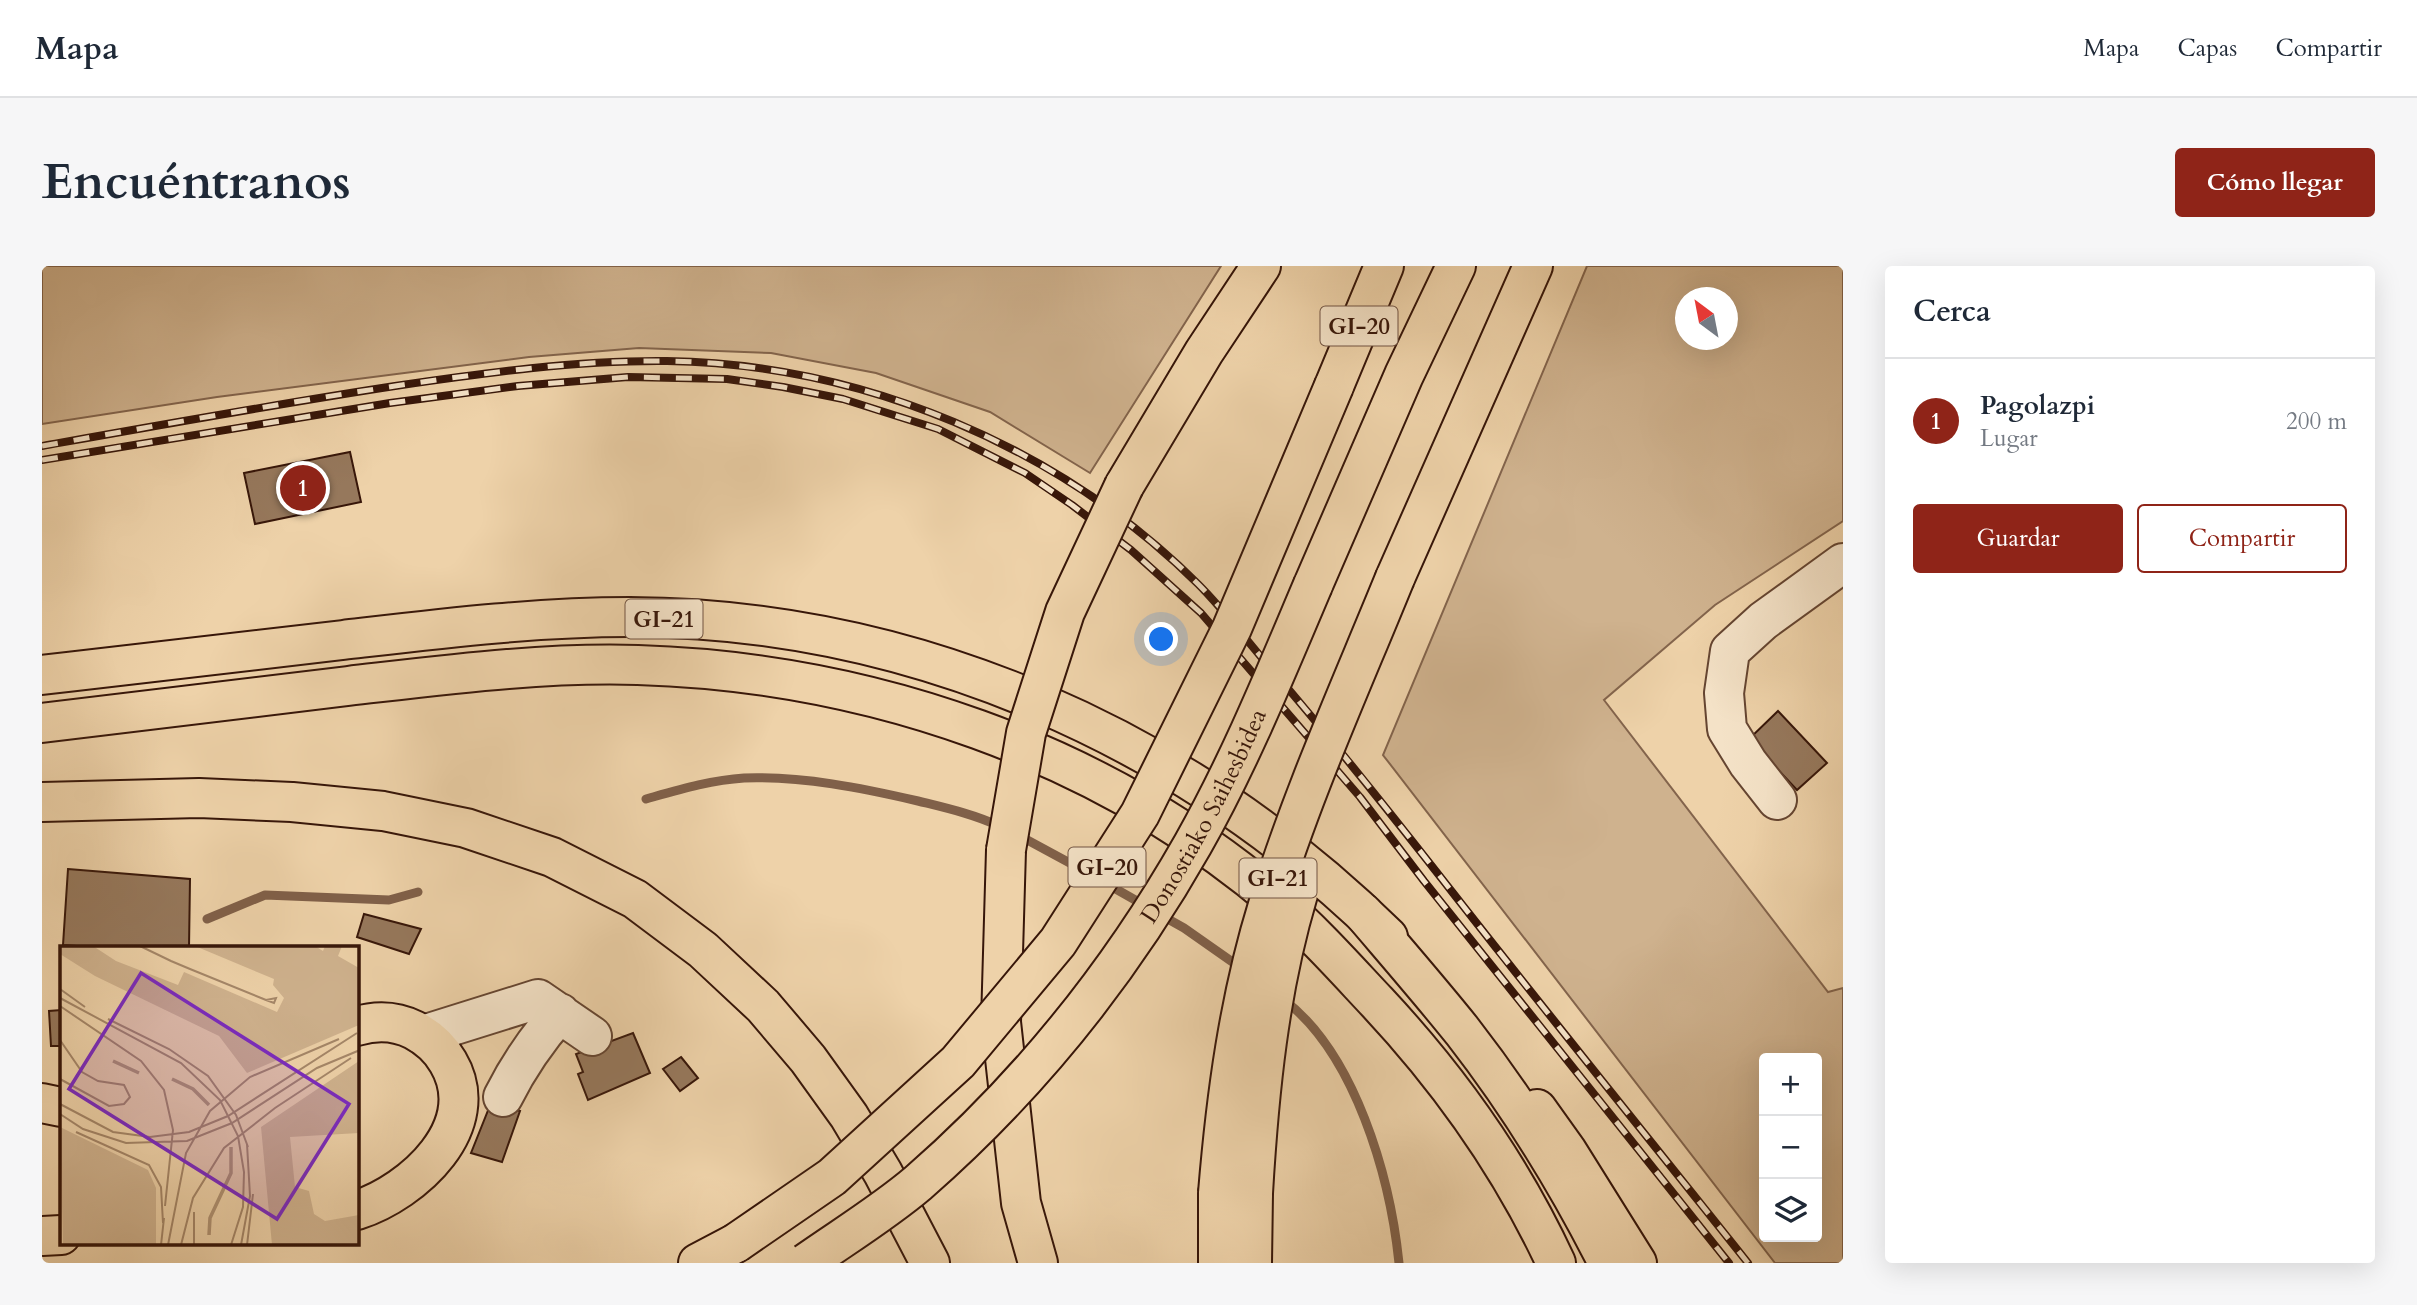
<!DOCTYPE html>
<html lang="es">
<meta charset="utf-8">
<style>
:root{--surface:#fff;--page:#f6f6f7;--text:#1f2937;--muted:#747a83;--line:#e0e1e3;--accent:#8f2418}
body{margin:0;font-family:Cardo,serif;background:var(--page);color:var(--text)}
.controls{position:absolute;right:21px;bottom:21px;display:grid;overflow:hidden;border-radius:7px;box-shadow:0 7px 28px #0002}
.controls button{width:63px;height:63px;display:grid;place-items:center;padding:0;border:0;border-bottom:2px solid var(--line);background:var(--surface);color:var(--text);font:35px sans-serif}
.compass{position:absolute;left:1633px;top:21px;width:63px;height:63px;border-radius:50%;background:var(--surface);box-shadow:0 7px 28px #0002;rotate:328deg}
.you{position:absolute;left:1120px;top:374px;width:24px;height:24px;margin:-18px;border:5px solid #fff;border-radius:50%;background:#1a73e8;box-shadow:0 0 0 10px #1a73e833}
.badge{display:grid;place-items:center;width:46px;height:46px;border-radius:50%;background:var(--accent);color:#fff;font-size:23px;font-weight:700}
.pin{position:absolute;translate:-50% -50%;border:4px solid #fff;box-shadow:0 2px 7px #0006}
.list{margin:0;padding:0;list-style:none}
h2{display:flex;justify-content:space-between;align-items:center;height:91px;margin:0;padding:0 28px;font-size:30px}
h2 small{font-size:23px;font-weight:400;color:var(--muted)}
.list li{display:grid;grid-template-columns:46px 1fr auto;gap:21px;align-items:center;box-sizing:border-box;height:126px;padding:0 28px;border-top:2px solid var(--line)}
.list b{display:block;font-size:26px;white-space:nowrap}
.list p{margin:0;font-size:23px;white-space:nowrap;color:var(--muted)}
.list em{font-size:23px;font-style:normal;color:var(--muted)}
.actions{display:flex;gap:14px;padding:21px 28px}
.actions a{flex:1;padding:16px 0;border:2px solid var(--accent);border-radius:7px;text-align:center;font-size:24px;color:var(--accent)}
.actions .main{background:var(--accent);color:#fff}
.icon{flex:none;width:38px;height:38px;fill:none;stroke:currentColor;stroke-width:2;stroke-linecap:round;stroke-linejoin:round}
.map{position:relative;flex:none;width:1801px;height:997px;overflow:hidden;border-radius:7px}
header{display:flex;align-items:center;gap:42px;box-sizing:border-box;height:98px;padding:0 35px;background:var(--surface);border-bottom:2px solid var(--line)}
header strong{font-size:33px}
nav{display:flex;gap:38px;margin-inline-start:auto;font-size:24px}
.intro{display:flex;align-items:center;justify-content:space-between;box-sizing:border-box;height:168px;padding:0 42px}
h1{margin:0;font-size:49px}
.button{padding:18px 32px;border-radius:7px;background:var(--accent);color:#fff;font-size:24px;font-weight:700}
main{display:flex;gap:42px;padding:0 42px}
aside{flex:1;background:var(--surface);border-radius:7px;box-shadow:0 7px 28px #0002}
.map>svg:first-child{display:block}
.green{fill:#cfb28e;stroke:#83644c;stroke-width:2;fill-rule:evenodd}
.lines{fill:none;stroke-linecap:round;stroke-linejoin:round}
.stream{stroke:#806049;stroke-width:9}
.building{fill:#96785c;stroke:#371609;stroke-width:2}
.minor-casing{stroke:#654531;stroke-width:42}
.major-casing{stroke:#371609;stroke-width:42}
.highway-casing{stroke:#371609;stroke-width:42}
.minor{stroke:#f4e2c7;stroke-width:38}
.major{stroke:#eed2a9;stroke-width:38}
.highway{stroke:#eed2a9;stroke-width:38}
.rail-casing{stroke:#371609;stroke-width:8}
.rail{stroke:#f4e2c7;stroke-width:5;stroke-dasharray:16;stroke-linecap:butt}
.highway-bridge-casing{stroke:#371609;stroke-width:42;stroke-linecap:butt}
.highway-bridge{stroke:#eed2a9;stroke-width:38}
.labels{text-anchor:middle;stroke-width:5;stroke-linejoin:round;paint-order:stroke}
.shield{fill:#f4e2c7;stroke:#705342;stroke-width:2}
.shield-label{font-size:23px;font-weight:bold;fill:#371609}
.street-label{font-size:24px;fill:#371609;stroke:#f4e2c7}
.inset-river{fill:none;stroke:#b09273;stroke-width:3.5}
.inset-road{fill:none;stroke:#a58769;stroke-width:2}
.view{fill:#7b2cbf;fill-opacity:0.15;stroke:#7b2cbf;stroke-width:3.5}
.inset-edge{fill:none;stroke:#371609;stroke-width:3.5}
</style>
<header>
<strong>Mapa</strong>
<nav><a>Mapa</a><a>Capas</a><a>Compartir</a></nav>
</header>
<div class="intro"><h1>Encuéntranos</h1><a class="button">Cómo llegar</a></div>
<main>
<div class="map">
<svg width="1801" height="997" viewBox="0 0 1801 997">
<rect width="100%" height="100%" fill="#eed2a9"/>
<filter id="stains"><feTurbulence type="fractalNoise" baseFrequency=".00286" numOctaves="4"/><feColorMatrix values="0 0 0 0 .2 0 0 0 0 .09 0 0 0 0 .02 0 0 0 .5 -.17"/></filter>
<radialGradient id="worn" r=".72"><stop offset=".6" stop-color="#630" stop-opacity="0"/><stop offset="1" stop-color="#630" stop-opacity=".3"/></radialGradient>
<path class="green" d="M 0,0 L 1179,0 L 1048,207 L 948,146 L 834,107 L 729,87 L 597,82 L 487,91 L 175,131 L 0,158 Z
M 1545,0 L 1801,0 L 1801,255 L 1673,339 L 1562,434 L 1786,726 L 1801,722 L 1801,997 L 1733,997 L 1341,489 ZM 1644,32 L 1686,32 L 1686,74 L 1644,74 ZM 1775,792 L 1775,971 L 1722,971 L 1722,792 Z"/>
<g class="lines">
<path class="stream" d="M 604,533 C 636,524 669,514 702,512 C 761,510 820,522 876,535 C 904,542 931,548 957,560
M 976,569 L 1050,609
M 1065,618 L 1102,639
M 1117,648 L 1142,662 L 1199,702
M 165,653 L 223,629 L 347,634 L 376,626
M 1241,733 C 1313,787 1348,910 1357,997"/>
</g>
<path class="building" d="M 308,186 L 319,236 L 213,258 L 202,207 Z
M 1736,445 L 1785,497 L 1755,524 L 1707,473 Z
M 26,603 L 148,613 L 147,682 L 62,682 L 21,679 Z
M 322,648 L 379,663 L 367,688 L 315,671 Z
M 19,744 L 19,780 L 9,780 L 7,745 Z
M 591,767 L 608,807 L 546,834 L 536,808 L 541,806 L 534,788 Z
M 639,791 L 656,812 L 638,825 L 621,803 Z
M 449,837 L 478,845 L 460,896 L 429,887 Z"/>
<g class="lines">
<defs>
<path id="minor" d="M 1735,534 L 1706,497 L 1685,463 L 1682,427 L 1688,385 L 1721,355 L 1801,297
M 381,769 L 496,733 L 550,770
M 461,831 C 476,801 495,773 518,747"/>
<path id="major" d="M 0,409 C 100,397 200,386 301,374 C 396,363 492,351 588,351 C 873,352 1144,472 1346,671
M 0,536 L 157,532 L 250,536 L 341,545 L 424,562 L 510,591 L 593,633 L 661,684 L 721,740 L 766,793 L 807,850 L 841,907 L 888,997
M 315,760 C 335,754 354,755 372,764 C 387,772 398,782 406,796 C 444,860 371,926 315,944
M 0,837 L 19,841
M 1495,843 L 1525,885 L 1595,997
M 0,970 L 19,969"/>
<path id="highway" d="M 1292,120 L 1342,0
M 1082,220 L 1162,86 L 1219,0
M 1353,312 L 1491,0
M 1271,319 L 1362,109 L 1414,0
M 0,457 C 102,445 204,433 306,420 C 402,409 499,396 596,399 C 827,406 1059,485 1236,636 C 1272,667 1303,702 1335,736 C 1407,813 1470,902 1514,997
M 964,584 L 959,756 L 979,937 L 996,997
M 1321,647 C 1355,687 1389,726 1421,766 C 1477,838 1525,916 1566,997
M 656,997 L 694,977
M 1176,997 L 1176,927
M 1210,997 L 1211,927"/>
</defs>
<use href="#minor" class="minor-casing"/>
<use href="#major" class="major-casing"/>
<use href="#highway" class="highway-casing"/>
<use href="#minor" class="minor"/>
<use href="#major" class="major"/>
<use href="#highway" class="highway"/>
<defs>
<path id="rail" d="M 0,180 C 118,159 235,138 353,120 C 442,107 535,94 625,95 C 821,98 1017,180 1156,318 C 1181,343 1202,371 1225,398 C 1289,472 1350,549 1411,627 C 1508,751 1608,874 1706,997
M 0,194 L 348,137 L 476,120 L 586,111 L 685,113 L 741,121 L 801,133 L 896,163 L 983,207 L 1030,239 L 1089,284 L 1159,347 L 1318,531 L 1382,615 L 1687,997"/>
</defs>
<use href="#rail" class="rail-casing"/>
<use href="#rail" class="rail"/>
<defs>
<g id="highway-bridge">
<path d="M 964,584 L 984,467 L 1023,346 L 1082,220"/>
<path d="M 1176,927 C 1184,830 1197,733 1226,639 C 1260,528 1309,420 1353,312"/>
<path d="M 1211,927 C 1217,826 1227,725 1256,628"/>
<path d="M 694,977 L 790,911 L 916,796 L 1016,676 L 1098,548 L 1190,362 L 1292,120"/>
<path id="s1" d="M 764,997 C 801,971 842,946 876,917 C 986,821 1079,705 1151,578 C 1198,495 1234,406 1271,319"/>
</g>
</defs>
<use href="#highway-bridge" class="highway-bridge-casing"/>
<use href="#highway-bridge" class="highway-bridge"/>
</g>
<g class="labels">
<g class="shield">
<rect x="1278.5" y="40.5" width="77" height="39" rx="5"/>
<rect x="583.5" y="333.5" width="77" height="39" rx="5"/>
<rect x="1026.5" y="581.5" width="77" height="39" rx="5"/>
<rect x="1197.5" y="592.5" width="77" height="39" rx="5"/>
</g>
<g class="shield-label">
<text x="1317" y="68">GI-20</text>
<text x="622" y="361">GI-21</text>
<text x="1065" y="609">GI-20</text>
<text x="1236" y="620">GI-21</text>
</g>
<g class="street-label">
<text dy="8" stroke="none"><textPath href="#s1" startOffset="606">Donostiako Saihesbidea</textPath></text>
</g>
</g>
<g transform="translate(18 680)">
<rect width="299" height="299" fill="#eed2a9"/>
<path d="M 0,0 L 33,0 L 56,15 L 118,39 L 124,26 L 217,66 L 224,52 L 213,39 L 214,33 L 135,0 L 255,0 L 263,5 L 265,0 L 282,0 L 278,10 L 299,22 L 299,79 L 187,127 L 159,90 L 35,30 L 0,8 ZM 299,115 L 299,187 L 230,191 L 235,241 L 249,245 L 254,268 L 265,275 L 299,269 L 299,299 L 212,299 L 201,181 ZM 0,181 L 88,224 L 96,242 L 96,299 L 3,299 Z" fill="#cfb28e"/>
<path class="inset-river" d="M 53,115 L 79,127M 112,133 L 133,143 L 149,159M 149,289 L 150,272 L 171,227 L 171,201"/>
<path class="inset-road" d="M 80,0 L 111,15 L 130,23 L 206,54 L 214,57 L 216,52 L 206,54M 0,43 L 25,61M 0,52 L 121,117 L 160,154 L 178,190 L 184,226 L 183,261 L 171,299M 0,60 L 81,115 L 104,144 L 113,184 L 105,260M 48,73 L 109,103 L 148,130 L 176,169 L 188,201M 0,94 L 22,126 L 38,135 L 64,139 L 70,151 L 64,158 L 49,160 L 0,133M 0,158 L 53,186 L 90,191 L 129,186 L 168,170 L 297,87M 0,168 L 23,183 L 66,197 L 127,195 L 172,177 L 257,122 L 300,104M 16,186 L 89,219 L 101,241 L 103,277M 101,299 L 104,272M 108,299 L 126,207 L 150,165 L 190,131 L 279,93M 121,299 L 133,252 L 164,202 L 215,162 L 291,112M 134,299 L 134,266M 181,299 L 190,250 L 187,198M 187,299 L 193,248"/>
<path class="view" d="M 81,27 L 289,158 L 217,273 L 9,143 Z"/>
<rect width="299" height="299" class="inset-edge"/>
</g>
<rect width="100%" height="100%" filter="url(#stains)"/>
<rect width="100%" height="100%" fill="url(#worn)"/>
</svg>
<div class="controls">
<button>+</button>
<button>−</button>
<button><svg class="icon" aria-label="layers" viewBox="0 0 24 24"><path d="M12 4l9 5-9 5-9-5zM3 14l9 5 9-5"/></svg></button>
</div>
<svg class="compass" viewBox="-18 -18 36 36"><path d="M0-13l5 13h-10z" fill="#e53935"/><path d="M0 13l5-13h-10z" fill="#747a83"/></svg>
<div class="you"></div>
<div class="pin badge" style="left:261px;top:222px">1</div>
</div>
<aside>
<h2>Cerca<small></small></h2>
<ul class="list">
<li><span class="badge">1</span><div><b>Pagolazpi</b><p>Lugar</p></div><em>200 m</em></li>
</ul>
<div class="actions"><a class="main">Guardar</a><a>Compartir</a></div>
</aside>
</main>
